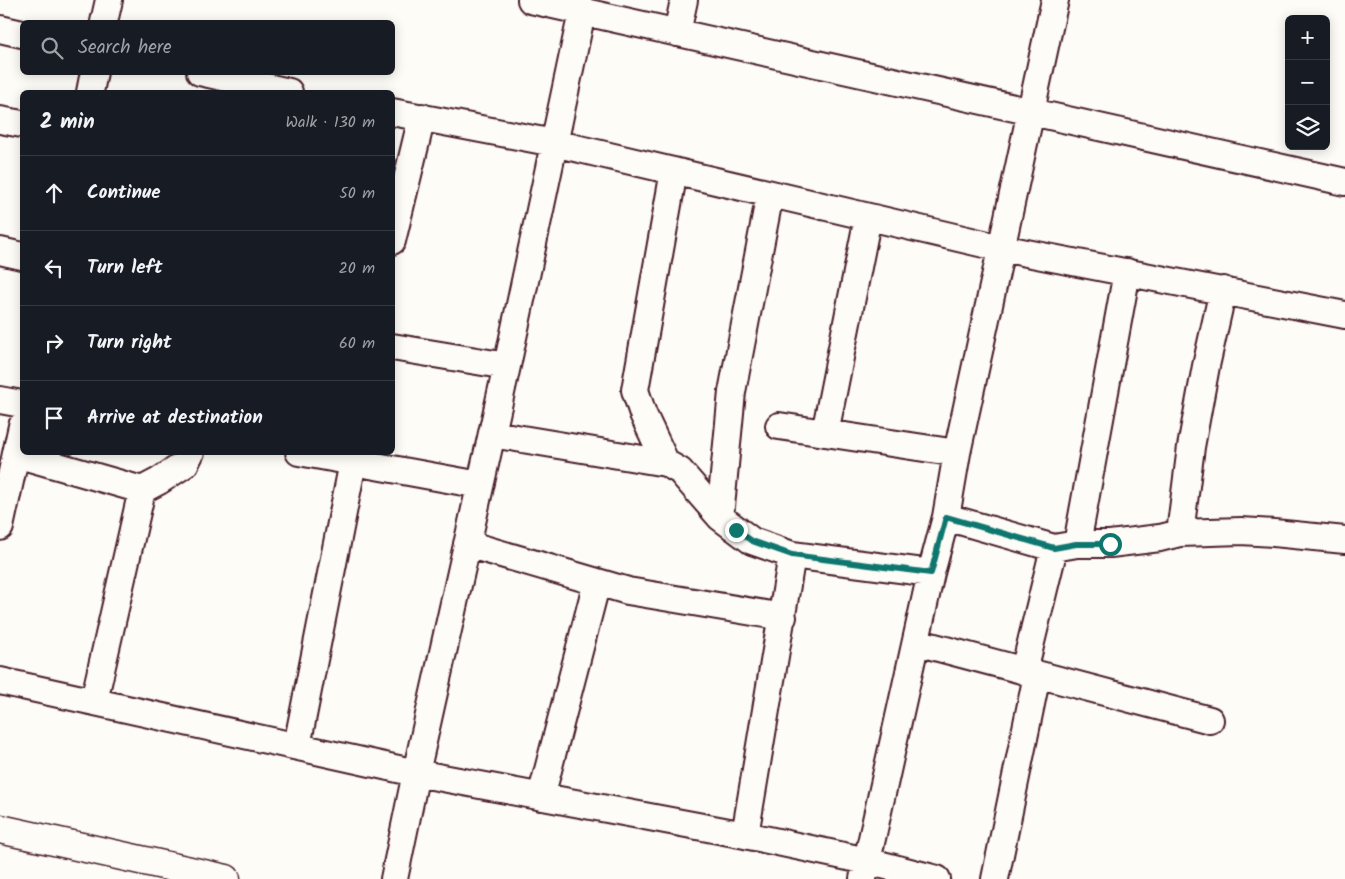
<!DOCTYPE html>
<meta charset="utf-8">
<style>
:root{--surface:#171b24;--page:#242831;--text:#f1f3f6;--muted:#9ea1a6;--line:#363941}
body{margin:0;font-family:Kalam,sans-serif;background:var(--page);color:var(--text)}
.controls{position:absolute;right:15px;top:15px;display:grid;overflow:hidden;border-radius:8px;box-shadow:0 2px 12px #0003}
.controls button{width:45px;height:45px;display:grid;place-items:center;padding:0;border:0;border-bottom:1px solid var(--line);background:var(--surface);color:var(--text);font:25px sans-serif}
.stop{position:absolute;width:15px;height:15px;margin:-11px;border:4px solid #0f766e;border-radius:50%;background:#fff}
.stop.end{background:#0f766e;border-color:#fff;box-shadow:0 1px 5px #0008}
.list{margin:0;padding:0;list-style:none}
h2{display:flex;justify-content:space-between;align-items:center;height:65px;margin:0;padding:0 20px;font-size:21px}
h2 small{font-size:16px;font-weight:400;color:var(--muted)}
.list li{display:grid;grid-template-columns:32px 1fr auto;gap:15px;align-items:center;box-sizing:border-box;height:75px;padding:0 20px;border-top:1px solid var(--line)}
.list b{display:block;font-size:19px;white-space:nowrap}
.list em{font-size:16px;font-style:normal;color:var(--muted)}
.icon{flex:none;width:28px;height:28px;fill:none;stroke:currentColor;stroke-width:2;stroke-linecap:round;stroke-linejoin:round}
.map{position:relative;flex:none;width:1345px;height:879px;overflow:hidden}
.search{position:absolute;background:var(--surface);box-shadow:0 2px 12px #0003;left:20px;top:20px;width:375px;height:55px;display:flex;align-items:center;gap:12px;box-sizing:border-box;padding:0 18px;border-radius:8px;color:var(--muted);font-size:19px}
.panel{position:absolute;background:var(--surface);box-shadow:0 2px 12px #0003;left:20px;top:90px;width:375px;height:365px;border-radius:8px}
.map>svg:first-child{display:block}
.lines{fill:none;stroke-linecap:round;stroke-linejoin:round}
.street-casing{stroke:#4a1f2b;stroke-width:30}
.secondary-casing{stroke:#4a1f2b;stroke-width:31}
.street{stroke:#fdfcf7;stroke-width:26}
.secondary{stroke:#fdfcf7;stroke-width:28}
.route{stroke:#0f766e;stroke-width:6}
</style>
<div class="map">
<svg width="1345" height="879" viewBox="0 0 1345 879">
<rect width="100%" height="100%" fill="#fdfcf7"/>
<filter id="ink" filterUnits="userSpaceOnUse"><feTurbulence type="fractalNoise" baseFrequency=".02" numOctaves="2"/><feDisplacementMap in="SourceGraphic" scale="10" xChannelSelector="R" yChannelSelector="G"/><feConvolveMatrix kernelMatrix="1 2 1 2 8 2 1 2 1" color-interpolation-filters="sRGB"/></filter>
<g filter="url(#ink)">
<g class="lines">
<defs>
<path id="street" d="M 531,0 L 1345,182
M 104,22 L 109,0
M 0,29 L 22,34
M 677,33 L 684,0
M 200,72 L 289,92
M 90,92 L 94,72
M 392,112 L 554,143 L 1001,248 L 1345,315
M 0,120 L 22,124
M 392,241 L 422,117
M 0,251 L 22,256
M 392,347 L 507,366
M 0,400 L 22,404
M 779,426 L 957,453
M 825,433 L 868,217
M 492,434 L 666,463 L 680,471 L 720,517 L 752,541 L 792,555 L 931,573
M 299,452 L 480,485
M 16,454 L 142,490 L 159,481 L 185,464 L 191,452
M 666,463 L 643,414 L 635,390 L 674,171
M 720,517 L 732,392 L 770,194
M 946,517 L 1054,548 L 1077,544 L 1110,544 L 1160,538 L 1180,533 L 1241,531 L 1274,533 L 1345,540
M 0,527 L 22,426
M 1180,533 L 1191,447 L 1206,366 L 1223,290
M 467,544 L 628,591 L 783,617
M 1077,544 L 1127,272
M 916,642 L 1210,720
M 1024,671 L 1054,548
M 0,681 L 416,773 L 745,835 L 867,861 L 937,879
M 94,701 L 142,490
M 297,746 L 353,462
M 541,797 L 597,582
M 745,835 L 792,555
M 394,879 L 416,773 L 507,366 L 582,12
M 863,879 L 931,573 L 946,517 L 957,453 L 1055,0
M 995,879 L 1037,675"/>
<path id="secondary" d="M 0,829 L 226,879"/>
</defs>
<use href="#street" class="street-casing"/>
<use href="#secondary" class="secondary-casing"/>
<use href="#street" class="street"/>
<use href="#secondary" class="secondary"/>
</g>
</g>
<g class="lines" filter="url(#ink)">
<path class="route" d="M 736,530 L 752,541 L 792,555 L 931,573 L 946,517 L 1054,548 L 1076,544 L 1110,544"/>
</g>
</svg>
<div class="controls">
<button>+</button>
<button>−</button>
<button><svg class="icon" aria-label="layers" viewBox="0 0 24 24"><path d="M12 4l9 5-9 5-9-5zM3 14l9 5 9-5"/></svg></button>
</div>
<div class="stop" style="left:1110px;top:544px"></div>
<div class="stop end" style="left:736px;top:530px"></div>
<div class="search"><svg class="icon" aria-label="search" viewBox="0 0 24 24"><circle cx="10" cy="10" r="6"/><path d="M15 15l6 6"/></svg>Search here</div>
<section class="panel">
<h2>2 min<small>Walk · 130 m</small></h2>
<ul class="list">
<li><svg class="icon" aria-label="ahead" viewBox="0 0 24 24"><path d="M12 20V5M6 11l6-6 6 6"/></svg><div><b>Continue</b></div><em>50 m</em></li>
<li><svg class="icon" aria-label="left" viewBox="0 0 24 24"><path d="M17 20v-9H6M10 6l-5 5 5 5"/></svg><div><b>Turn left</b></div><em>20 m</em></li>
<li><svg class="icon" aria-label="right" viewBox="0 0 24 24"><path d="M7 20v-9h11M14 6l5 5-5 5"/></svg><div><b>Turn right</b></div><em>60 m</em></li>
<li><svg class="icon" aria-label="arrive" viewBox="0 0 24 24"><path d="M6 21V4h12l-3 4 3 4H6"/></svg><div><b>Arrive at destination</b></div></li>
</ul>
</section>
</div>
